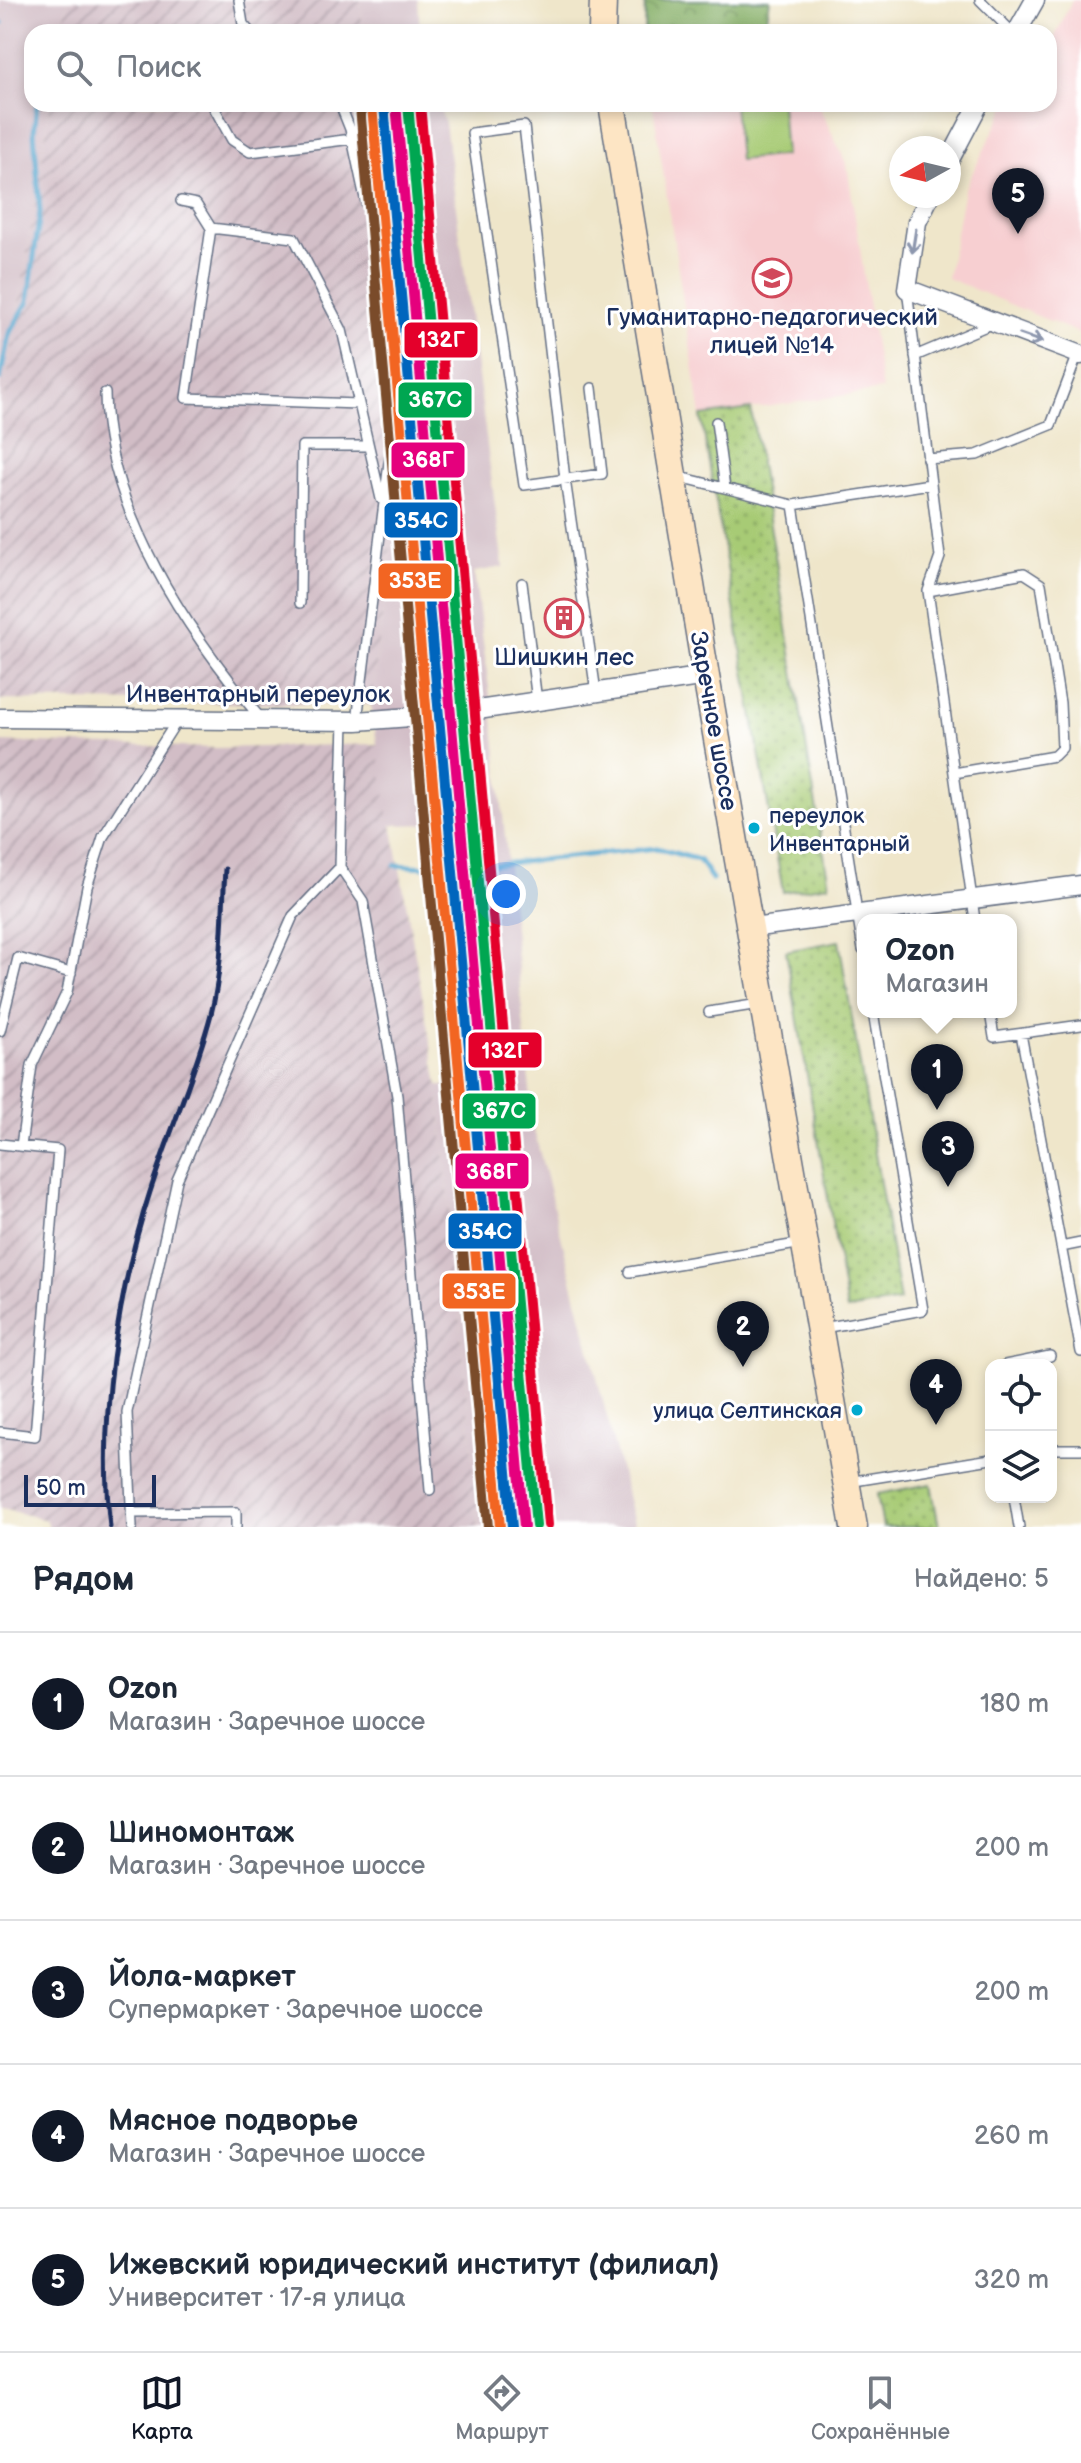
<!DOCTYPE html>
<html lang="ru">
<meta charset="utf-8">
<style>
:root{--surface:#fff;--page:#f2f2f3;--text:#1f2937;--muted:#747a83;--line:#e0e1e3;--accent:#111827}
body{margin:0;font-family:"Balsamiq Sans",sans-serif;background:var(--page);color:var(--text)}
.controls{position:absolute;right:24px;bottom:24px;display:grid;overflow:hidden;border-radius:16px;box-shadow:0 4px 12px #0003}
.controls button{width:72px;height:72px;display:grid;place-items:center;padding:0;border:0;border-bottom:2px solid var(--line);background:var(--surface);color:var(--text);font:40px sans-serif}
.compass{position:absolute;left:889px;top:136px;width:72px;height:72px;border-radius:50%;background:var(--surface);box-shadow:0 4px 12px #0003;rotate:262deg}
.scale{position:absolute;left:24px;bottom:20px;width:132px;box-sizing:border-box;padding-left:8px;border:4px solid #1b2f5e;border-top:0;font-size:22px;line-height:28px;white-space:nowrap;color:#1b2f5e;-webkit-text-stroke:6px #fff;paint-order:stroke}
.you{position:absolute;left:506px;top:894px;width:28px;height:28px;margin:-20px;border:6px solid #fff;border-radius:50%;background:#1a73e8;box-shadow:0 0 0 12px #1a73e833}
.badge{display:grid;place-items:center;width:52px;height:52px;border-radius:50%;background:var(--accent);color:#fff;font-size:26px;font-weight:700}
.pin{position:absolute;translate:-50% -66px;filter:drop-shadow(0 2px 4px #0008)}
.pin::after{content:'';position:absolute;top:42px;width:28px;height:24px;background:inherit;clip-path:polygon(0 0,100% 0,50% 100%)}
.popup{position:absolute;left:857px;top:914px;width:160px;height:104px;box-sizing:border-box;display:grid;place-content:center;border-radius:16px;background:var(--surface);filter:drop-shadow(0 2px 6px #0005);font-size:26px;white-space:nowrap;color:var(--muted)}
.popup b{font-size:30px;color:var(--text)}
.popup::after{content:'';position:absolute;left:50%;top:100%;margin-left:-16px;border:16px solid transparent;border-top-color:var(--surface)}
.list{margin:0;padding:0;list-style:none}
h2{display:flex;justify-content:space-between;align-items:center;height:104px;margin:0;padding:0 32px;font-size:34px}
h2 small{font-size:26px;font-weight:400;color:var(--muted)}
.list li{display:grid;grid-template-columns:52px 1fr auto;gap:24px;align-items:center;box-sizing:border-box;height:144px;padding:0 32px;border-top:2px solid var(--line)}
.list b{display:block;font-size:30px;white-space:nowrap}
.list p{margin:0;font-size:26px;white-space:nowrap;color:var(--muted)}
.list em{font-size:26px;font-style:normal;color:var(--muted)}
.icon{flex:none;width:44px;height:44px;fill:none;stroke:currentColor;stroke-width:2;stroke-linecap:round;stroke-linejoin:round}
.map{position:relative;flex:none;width:1081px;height:1527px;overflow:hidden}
.search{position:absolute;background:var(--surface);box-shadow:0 4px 12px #0003;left:24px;right:24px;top:24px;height:88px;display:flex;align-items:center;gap:20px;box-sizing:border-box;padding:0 28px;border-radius:24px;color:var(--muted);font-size:30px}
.sheet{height:824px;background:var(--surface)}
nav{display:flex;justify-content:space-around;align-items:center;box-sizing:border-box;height:112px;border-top:2px solid var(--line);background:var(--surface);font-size:22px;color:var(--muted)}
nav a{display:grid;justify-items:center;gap:4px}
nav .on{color:var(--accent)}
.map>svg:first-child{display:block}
.built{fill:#f7cfd1}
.industrial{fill:url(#industrial-furrows)}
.railway{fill:#d2bdc6}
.green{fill:url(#green-dots);stroke:#617d6a;stroke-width:2}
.forest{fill:url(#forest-crowns);stroke:#506f62;stroke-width:2}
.pitch{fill:#a7cb75;stroke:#617d6a;stroke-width:2}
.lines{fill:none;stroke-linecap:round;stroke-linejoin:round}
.stream{stroke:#52a6ce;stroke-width:5}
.lane-casing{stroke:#656f84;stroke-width:12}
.street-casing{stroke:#656f84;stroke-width:21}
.secondary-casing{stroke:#656f84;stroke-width:29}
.lane{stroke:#fff;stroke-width:9}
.street{stroke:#fff;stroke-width:18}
.secondary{stroke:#fde5c4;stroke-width:26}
.rail{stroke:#1b2f5e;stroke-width:5}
.rail-1-casing{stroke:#fff;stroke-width:16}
.rail-2-casing{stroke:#fff;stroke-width:16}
.rail-3-casing{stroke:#fff;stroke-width:16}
.rail-4-casing{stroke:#fff;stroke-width:16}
.rail-5-casing{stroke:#fff;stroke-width:16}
.rail-6-casing{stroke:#fff;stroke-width:16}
.rail-1{stroke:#e5007d;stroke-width:10}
.rail-2{stroke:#0065bd;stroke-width:10}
.rail-3{stroke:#00a651;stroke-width:10}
.rail-4{stroke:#f26522;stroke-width:10}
.rail-5{stroke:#e4002b;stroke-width:10}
.rail-6{stroke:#7a4b2a;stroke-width:10}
.oneway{stroke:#8d97ae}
.bus-dot{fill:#00a9ce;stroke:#fff;stroke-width:3}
.labels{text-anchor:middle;stroke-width:6;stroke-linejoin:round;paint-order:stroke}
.bus-label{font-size:22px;fill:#1b2f5e;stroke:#fff;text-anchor:start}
.poi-label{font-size:24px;fill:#1b2f5e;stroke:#fff}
.street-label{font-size:24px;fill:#1b2f5e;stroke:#fff}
.line-badge{stroke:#fff;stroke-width:3}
.badge-label{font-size:22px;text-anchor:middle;font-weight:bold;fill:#fff}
</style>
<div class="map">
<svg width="1081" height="1527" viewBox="0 0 1081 1527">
<defs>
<pattern id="industrial-furrows" width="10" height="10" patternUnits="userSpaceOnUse" patternTransform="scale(2)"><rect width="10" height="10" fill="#d2bdc6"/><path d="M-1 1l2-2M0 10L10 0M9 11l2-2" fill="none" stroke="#aa9aa4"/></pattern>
<pattern id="green-dots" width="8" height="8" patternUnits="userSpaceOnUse" patternTransform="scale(2)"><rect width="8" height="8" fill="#a7cb75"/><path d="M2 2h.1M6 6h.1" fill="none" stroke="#87a563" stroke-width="1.8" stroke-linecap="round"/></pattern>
<pattern id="forest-crowns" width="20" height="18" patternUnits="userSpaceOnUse" patternTransform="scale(2)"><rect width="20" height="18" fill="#85af66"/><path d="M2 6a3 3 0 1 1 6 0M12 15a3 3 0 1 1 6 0" fill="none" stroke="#6c8f57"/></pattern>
</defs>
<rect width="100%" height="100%" fill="#fff"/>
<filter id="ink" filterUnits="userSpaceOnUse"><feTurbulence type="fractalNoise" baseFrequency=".0125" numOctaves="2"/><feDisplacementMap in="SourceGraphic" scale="16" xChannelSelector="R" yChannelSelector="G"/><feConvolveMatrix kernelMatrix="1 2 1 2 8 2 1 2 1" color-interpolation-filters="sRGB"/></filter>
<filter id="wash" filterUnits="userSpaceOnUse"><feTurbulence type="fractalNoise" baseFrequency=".006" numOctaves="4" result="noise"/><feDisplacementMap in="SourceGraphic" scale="32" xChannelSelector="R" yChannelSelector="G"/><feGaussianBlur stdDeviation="1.8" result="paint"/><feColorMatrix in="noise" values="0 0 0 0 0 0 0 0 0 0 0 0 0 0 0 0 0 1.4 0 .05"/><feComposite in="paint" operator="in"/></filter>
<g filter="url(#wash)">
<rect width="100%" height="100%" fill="#efe6ca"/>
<path class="built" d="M 1072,0 L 1081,0 L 1081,334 L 947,278 L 964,190 L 1007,104 L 1049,104 L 1049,49 Z
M 657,104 L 818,104 L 847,165 L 882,390 L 701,416 L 653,107 Z"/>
<path class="industrial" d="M 68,0 L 360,0 L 363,32 L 61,32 Z
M 50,104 L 370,104 L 393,245 L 404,445 L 371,705 L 0,700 L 0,424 Z
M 0,742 L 217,748 L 378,744 L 438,1085 L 479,1527 L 49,1527 L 46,1520 L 0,1508 Z"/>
<path class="railway" d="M 0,0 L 68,0 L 61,32 L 32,32 L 32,104 L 50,104 L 0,424 Z
M 360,0 L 418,0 L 420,32 L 363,32 Z
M 370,104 L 438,104 L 445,123 L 503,567 L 474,572 L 495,735 L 534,1130 L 635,1527 L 479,1527 L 438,1085 L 466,1087 L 437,901 L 434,824 L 390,825 L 371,705 L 404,445 L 393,245 Z"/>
<path class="green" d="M 751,409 L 829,885 L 783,892 L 701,416 Z
M 839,941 L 900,1301 L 847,1310 L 786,951 Z
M 931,1484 L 939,1527 L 883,1527 L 877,1494 Z"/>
<path class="forest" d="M 645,0 L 770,0 L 767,19 L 751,32 L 644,32 Z"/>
<path class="pitch" d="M 734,104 L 781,104 L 785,155 L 739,160 Z"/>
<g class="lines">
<path class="stream" d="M 0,25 L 2,23
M 0,379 L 9,334 L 28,302 L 40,212 L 34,132 L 37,104
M 395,865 L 458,869
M 491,865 L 657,848 L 699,860 L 712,879"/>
</g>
</g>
<g filter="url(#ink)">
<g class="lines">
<defs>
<path id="lane" d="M 239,0 L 243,24 L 250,32
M 980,0 L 1012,32
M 212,104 L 232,140 L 250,152 L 352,139
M 340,104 L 350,129 L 385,291 L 391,446 L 357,721
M 181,201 L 196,204 L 211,228 L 294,238 L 342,330 L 381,499
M 211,228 L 186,398 L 358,404
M 907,289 L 940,557 L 928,591 L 975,920
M 915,356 L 991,324
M 592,388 L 602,474 L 524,485 L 472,133 L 524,126 L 565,479 L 596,692
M 105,393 C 106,511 187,632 262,720
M 716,422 L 725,488
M 927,459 L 977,455 L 1051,425 L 1078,354
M 676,476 L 793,505
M 522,583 L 537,701
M 928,591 L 1024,573 L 1041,584 L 1060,703 L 1062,748 L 1054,756 L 954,773
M 300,603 L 302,446 L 368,446
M 340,867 L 363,901 L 397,1096 L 430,1490
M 863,950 L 793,505 L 930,484
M 709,1012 L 759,1004
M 990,1012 L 994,1037 L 1081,1025
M 0,1031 L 18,958 L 71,973
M 1021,1034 L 1081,1352
M 0,1144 L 58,1150 L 35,1436 L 0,1432
M 21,1146 L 32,1065 L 67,992 L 87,887 L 103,837 L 178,719
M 1061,1247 L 1081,1243
M 630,1272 L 803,1243
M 823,1328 L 923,1310 L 873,1012
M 1005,1365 L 1050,1356
M 1051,1449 L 1081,1449
M 848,1482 L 991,1459
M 1014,1497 L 1019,1527
M 131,1513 L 236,1512 L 236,1527
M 132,1527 L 127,1412 L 177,1180 L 293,916 L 340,867 L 344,721"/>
<path id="street" d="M 1017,32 L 1035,0
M 949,161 L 979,104
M 930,196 L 917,222 L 907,289 L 1081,355
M 0,718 L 357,721 L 451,714 L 706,676
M 751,928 L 1081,885"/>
<path id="secondary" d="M 602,32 L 603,0
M 612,104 L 706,676 L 854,1527"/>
</defs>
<use href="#lane" class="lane-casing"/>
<use href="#street" class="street-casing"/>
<use href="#secondary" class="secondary-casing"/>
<use href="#lane" class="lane"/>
<use href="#street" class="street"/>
<use href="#secondary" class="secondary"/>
<path class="rail" d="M 110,1527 C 98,1421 117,1294 150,1192 C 169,1132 195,1075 211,1014 C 223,967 222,917 225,869"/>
<defs>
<path id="rail-1" d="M 396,104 L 524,1527"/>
<path id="rail-2" d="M 384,105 L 512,1527"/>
<path id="rail-3" d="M 408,104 L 536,1526"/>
<path id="rail-4" d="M 372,106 L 500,1527"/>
<path id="rail-5" d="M 420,104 L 548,1525"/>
<path id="rail-6" d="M 360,107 L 488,1527"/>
</defs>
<use href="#rail-1" class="rail-1-casing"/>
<use href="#rail-2" class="rail-2-casing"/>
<use href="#rail-3" class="rail-3-casing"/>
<use href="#rail-4" class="rail-4-casing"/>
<use href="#rail-5" class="rail-5-casing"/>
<use href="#rail-6" class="rail-6-casing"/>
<use href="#rail-1" class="rail-1"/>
<use href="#rail-2" class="rail-2"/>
<use href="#rail-3" class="rail-3"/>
<use href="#rail-4" class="rail-4"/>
<use href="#rail-5" class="rail-5"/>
<use href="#rail-6" class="rail-6"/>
</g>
<defs><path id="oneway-shaft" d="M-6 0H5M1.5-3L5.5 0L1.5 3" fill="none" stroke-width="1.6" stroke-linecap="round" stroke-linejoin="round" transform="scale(2)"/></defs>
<g class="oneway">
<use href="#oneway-shaft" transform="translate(914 241) rotate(99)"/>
<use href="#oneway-shaft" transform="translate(1031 338) rotate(19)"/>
</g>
</g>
<defs>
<symbol id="school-ring" viewBox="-11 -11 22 22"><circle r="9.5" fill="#fff" stroke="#d1495b" stroke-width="1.5"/><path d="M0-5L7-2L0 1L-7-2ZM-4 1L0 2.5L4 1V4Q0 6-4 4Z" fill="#d1495b"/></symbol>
<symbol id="building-ring" viewBox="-11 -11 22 22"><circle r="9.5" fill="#fff" stroke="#d1495b" stroke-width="1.5"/><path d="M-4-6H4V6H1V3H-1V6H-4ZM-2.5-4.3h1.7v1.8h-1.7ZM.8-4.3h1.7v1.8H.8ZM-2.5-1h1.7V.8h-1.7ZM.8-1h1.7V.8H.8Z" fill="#d1495b"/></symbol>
</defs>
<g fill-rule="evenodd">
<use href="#school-ring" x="750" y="256" width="44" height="44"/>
<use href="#building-ring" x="542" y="596" width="44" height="44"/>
</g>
<g class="bus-dot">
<circle cx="754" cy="828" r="7"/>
<circle cx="857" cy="1410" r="7"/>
</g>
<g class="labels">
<g class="bus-label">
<text x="769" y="823">переулок<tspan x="769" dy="28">Инвентарный</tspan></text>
<text x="842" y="1418" text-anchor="end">улица Селтинская</text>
</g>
<g class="poi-label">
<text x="772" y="325">Гуманитарно-педагогический<tspan x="772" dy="28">лицей №14</tspan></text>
<text x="564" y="665">Шишкин лес</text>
</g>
<g class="street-label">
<text x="258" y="702">Инвентарный переулок</text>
<text transform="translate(714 721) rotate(80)" y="8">Заречное шоссе</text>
</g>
</g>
<g class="line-badge">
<rect x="403" y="321" width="76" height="38" rx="8" fill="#e4002b"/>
<rect x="397" y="381" width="76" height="38" rx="8" fill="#00a651"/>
<rect x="390" y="441" width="76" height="38" rx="8" fill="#e5007d"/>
<rect x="383" y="501" width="76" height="38" rx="8" fill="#0065bd"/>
<rect x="377" y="562" width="76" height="38" rx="8" fill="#f26522"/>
<rect x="467" y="1031" width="76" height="38" rx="8" fill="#e4002b"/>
<rect x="461" y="1092" width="76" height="38" rx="8" fill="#00a651"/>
<rect x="454" y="1152" width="76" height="38" rx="8" fill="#e5007d"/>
<rect x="447" y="1212" width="76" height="38" rx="8" fill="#0065bd"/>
<rect x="441" y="1272" width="76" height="38" rx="8" fill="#f26522"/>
</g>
<g class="badge-label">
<text x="441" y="347">132Г</text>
<text x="435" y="407">367С</text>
<text x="428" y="467">368Г</text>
<text x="421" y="528">354С</text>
<text x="415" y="588">353Е</text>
<text x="505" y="1058">132Г</text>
<text x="499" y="1118">367С</text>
<text x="492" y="1179">368Г</text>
<text x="485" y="1239">354С</text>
<text x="479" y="1299">353Е</text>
</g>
</svg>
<div class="controls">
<button><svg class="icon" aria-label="locate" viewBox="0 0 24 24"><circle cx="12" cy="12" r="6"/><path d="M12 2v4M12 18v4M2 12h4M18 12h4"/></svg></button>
<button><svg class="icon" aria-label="layers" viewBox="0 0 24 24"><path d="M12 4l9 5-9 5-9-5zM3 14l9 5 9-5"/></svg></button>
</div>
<svg class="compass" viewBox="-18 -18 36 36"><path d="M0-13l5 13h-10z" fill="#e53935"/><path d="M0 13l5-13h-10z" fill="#747a83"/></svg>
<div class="scale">50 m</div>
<div class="you"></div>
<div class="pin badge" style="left:937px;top:1110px">1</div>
<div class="popup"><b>Ozon</b>Магазин</div>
<div class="pin badge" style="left:743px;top:1367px">2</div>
<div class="pin badge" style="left:948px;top:1187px">3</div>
<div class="pin badge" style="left:936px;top:1425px">4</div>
<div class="pin badge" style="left:1018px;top:234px">5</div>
<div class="search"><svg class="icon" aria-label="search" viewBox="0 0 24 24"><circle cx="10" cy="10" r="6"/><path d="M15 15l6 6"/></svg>Поиск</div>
</div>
<section class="sheet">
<h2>Рядом<small>Найдено: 5</small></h2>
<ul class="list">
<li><span class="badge">1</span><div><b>Ozon</b><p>Магазин · Заречное шоссе</p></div><em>180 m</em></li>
<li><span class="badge">2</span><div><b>Шиномонтаж</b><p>Магазин · Заречное шоссе</p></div><em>200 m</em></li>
<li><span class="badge">3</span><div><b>Йола-маркет</b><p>Супермаркет · Заречное шоссе</p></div><em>200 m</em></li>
<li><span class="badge">4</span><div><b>Мясное подворье</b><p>Магазин · Заречное шоссе</p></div><em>260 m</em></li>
<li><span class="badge">5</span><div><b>Ижевский юридический институт (филиал)</b><p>Университет · 17-я улица</p></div><em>320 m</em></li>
</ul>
</section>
<nav>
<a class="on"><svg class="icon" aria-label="map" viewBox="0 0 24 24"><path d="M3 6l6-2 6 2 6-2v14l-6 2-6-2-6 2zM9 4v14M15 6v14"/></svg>Карта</a>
<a><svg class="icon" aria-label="directions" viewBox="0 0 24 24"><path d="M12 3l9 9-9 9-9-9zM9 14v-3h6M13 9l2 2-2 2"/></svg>Маршрут</a>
<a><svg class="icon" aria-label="saved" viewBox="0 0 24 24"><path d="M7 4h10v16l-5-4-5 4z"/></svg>Сохранённые</a>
</nav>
